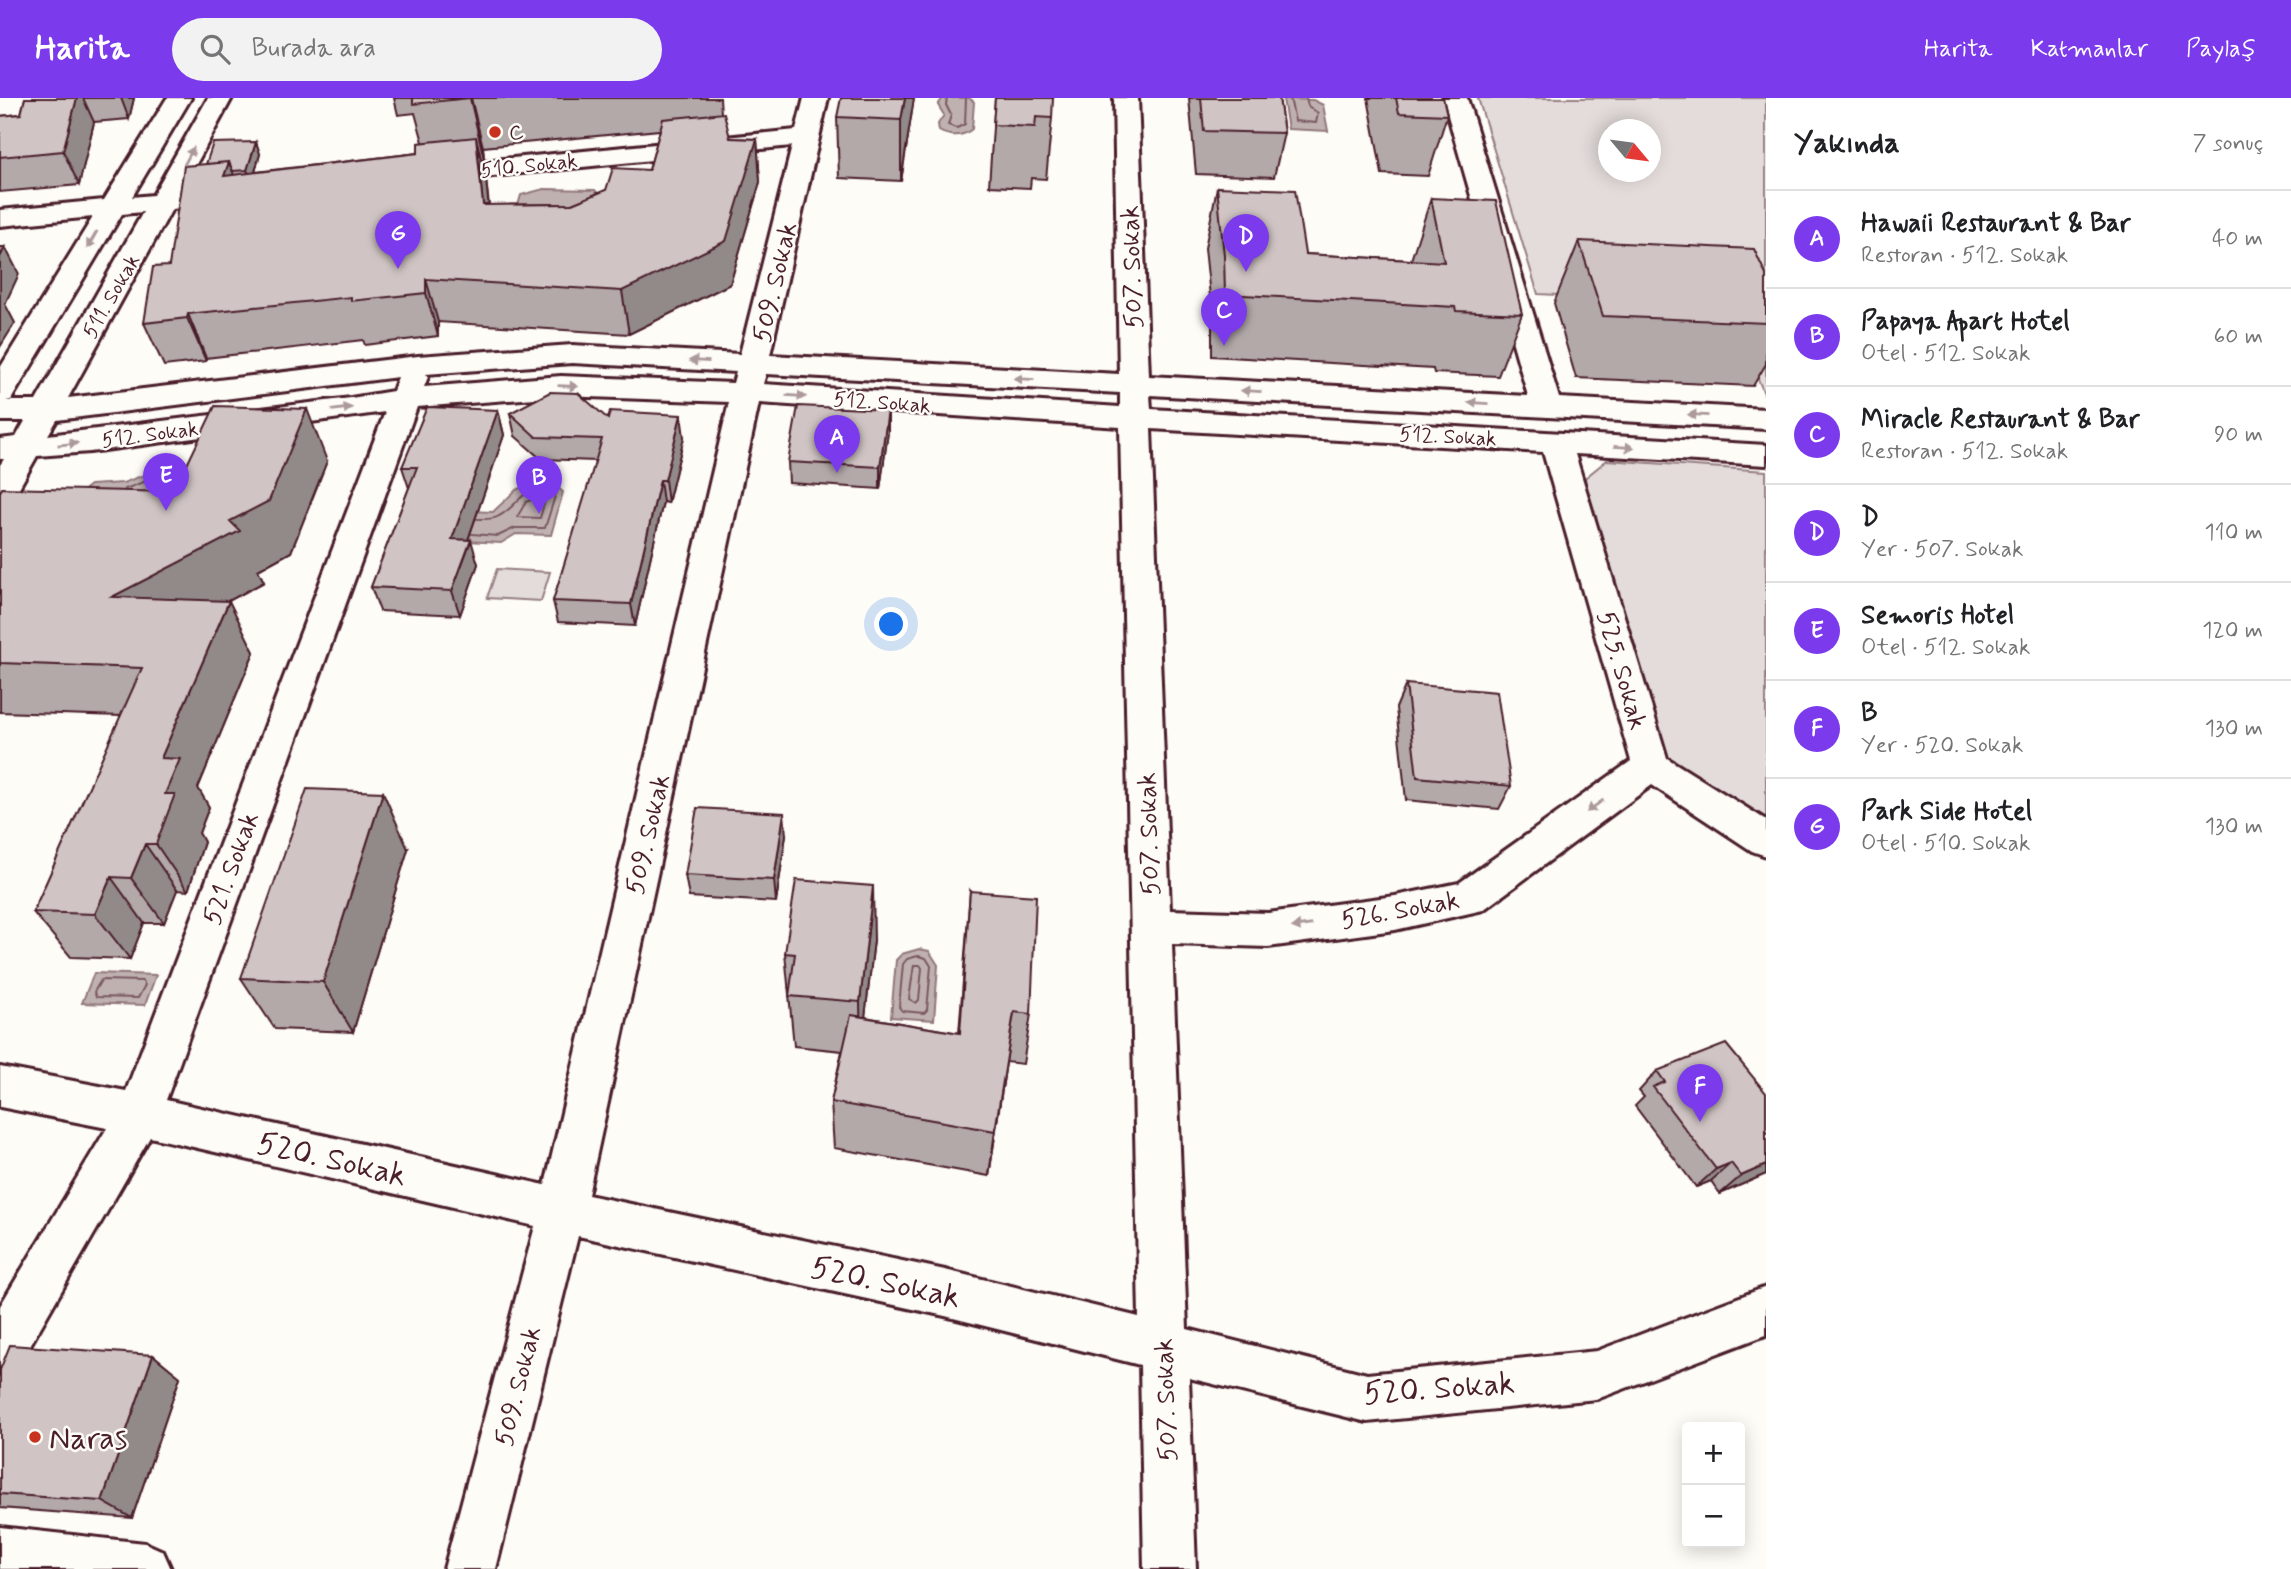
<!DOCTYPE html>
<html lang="tr">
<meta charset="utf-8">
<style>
:root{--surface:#fff;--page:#f2f2f2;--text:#202124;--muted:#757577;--line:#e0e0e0;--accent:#7c3aed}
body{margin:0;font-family:Mynerve,sans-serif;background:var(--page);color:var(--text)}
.controls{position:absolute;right:21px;bottom:21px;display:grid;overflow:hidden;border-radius:7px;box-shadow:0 4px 18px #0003}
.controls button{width:63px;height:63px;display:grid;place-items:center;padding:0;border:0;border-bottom:2px solid var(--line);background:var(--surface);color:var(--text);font:35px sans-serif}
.compass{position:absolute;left:1598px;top:21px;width:63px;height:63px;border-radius:50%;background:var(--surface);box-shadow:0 4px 18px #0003;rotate:119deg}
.you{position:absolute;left:892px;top:527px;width:24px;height:24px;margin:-18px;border:5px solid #fff;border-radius:50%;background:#1a73e8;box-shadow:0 0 0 10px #1a73e833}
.badge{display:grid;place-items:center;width:46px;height:46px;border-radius:50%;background:var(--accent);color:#fff;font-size:23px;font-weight:700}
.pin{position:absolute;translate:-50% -58px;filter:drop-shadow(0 2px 4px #0008)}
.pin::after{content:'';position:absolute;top:37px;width:24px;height:21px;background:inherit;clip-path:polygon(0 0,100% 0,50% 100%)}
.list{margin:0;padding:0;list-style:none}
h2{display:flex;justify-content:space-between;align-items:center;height:91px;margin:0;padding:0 28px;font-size:30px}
h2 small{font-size:23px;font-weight:400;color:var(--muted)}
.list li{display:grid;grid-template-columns:46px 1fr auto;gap:21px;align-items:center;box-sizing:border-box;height:98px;padding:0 28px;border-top:2px solid var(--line)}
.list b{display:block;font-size:26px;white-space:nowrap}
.list p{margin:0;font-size:23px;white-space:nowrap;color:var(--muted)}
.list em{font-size:23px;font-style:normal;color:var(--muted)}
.icon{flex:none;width:38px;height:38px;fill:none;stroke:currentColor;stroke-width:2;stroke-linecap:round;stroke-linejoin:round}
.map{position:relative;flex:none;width:1766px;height:1471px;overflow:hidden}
header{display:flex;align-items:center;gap:42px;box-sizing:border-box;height:98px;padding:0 35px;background:var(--accent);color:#fff}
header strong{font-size:33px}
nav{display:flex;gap:38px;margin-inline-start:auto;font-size:24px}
.search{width:490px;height:63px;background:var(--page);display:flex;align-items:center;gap:18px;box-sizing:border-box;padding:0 24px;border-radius:38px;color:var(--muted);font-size:26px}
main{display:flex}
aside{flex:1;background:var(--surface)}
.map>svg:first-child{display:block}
.green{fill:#e3dcda;stroke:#967e82;stroke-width:2;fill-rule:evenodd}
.water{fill:#c0b1b1;stroke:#91777b;stroke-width:2}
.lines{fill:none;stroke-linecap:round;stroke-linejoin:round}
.shore{stroke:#795961;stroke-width:2}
.street-casing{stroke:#4a1f2b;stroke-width:6}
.street{fill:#fdfcf7;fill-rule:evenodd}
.wall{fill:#b3a9a9;stroke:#4a1f2b;stroke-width:2;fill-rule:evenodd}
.shaded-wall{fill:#928a89;stroke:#4a1f2b;stroke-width:2}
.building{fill:#d0c5c4;stroke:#4a1f2b;stroke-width:2}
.oneway{fill:#ac999b}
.poi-dot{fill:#c8321e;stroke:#fdfcf7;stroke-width:2.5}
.labels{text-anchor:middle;stroke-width:5;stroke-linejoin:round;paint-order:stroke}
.far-poi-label{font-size:21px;fill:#4a1f2b;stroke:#fdfcf7;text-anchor:start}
.far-street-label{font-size:21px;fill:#4a1f2b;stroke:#fdfcf7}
.street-label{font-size:26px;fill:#4a1f2b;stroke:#fdfcf7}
.near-street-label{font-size:32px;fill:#4a1f2b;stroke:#fdfcf7}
.near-poi-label{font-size:32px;fill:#4a1f2b;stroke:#fdfcf7;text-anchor:start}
</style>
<header>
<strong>Harita</strong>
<div class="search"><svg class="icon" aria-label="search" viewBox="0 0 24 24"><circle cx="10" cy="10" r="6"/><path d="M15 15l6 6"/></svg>Burada ara</div>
<nav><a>Harita</a><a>Katmanlar</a><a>Paylaş</a></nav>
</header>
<main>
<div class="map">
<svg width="1766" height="1471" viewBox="0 0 1766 1471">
<rect width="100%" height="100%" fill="#fdfcf7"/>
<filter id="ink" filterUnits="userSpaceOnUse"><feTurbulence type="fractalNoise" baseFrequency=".0143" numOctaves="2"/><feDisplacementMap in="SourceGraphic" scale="14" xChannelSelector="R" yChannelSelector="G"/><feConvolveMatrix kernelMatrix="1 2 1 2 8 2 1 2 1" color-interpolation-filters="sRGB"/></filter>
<g filter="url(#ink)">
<path class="green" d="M 1478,0 L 1766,0 L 1766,300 L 1726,205 L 1538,196 ZM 1608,32 L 1650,32 L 1650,74 L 1608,74 Z
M 1607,362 L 1766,373 L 1766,722 L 1668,662 L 1587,392 L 1585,380 Z
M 497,471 L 550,474 L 541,503 L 487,500 Z"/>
<path class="water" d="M 943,0 L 969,0 L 974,4 L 972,31 C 963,39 949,39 939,33 L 938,26 L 944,17 L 938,7 Z
M 1283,1 L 1313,2 L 1323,7 L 1328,33 L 1288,31 Z
M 544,91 L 595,92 L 600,98 L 507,145 L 521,97 Z
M 165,369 L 178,371 L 181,377 L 178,385 L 166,394 L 81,394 L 90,387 L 123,385 Z
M 534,383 L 551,384 L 563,394 L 551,437 L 516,436 L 501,445 L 432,441 L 443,412 L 493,414 L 516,392 Z
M 919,851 L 929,853 L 938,867 L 934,922 L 891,919 L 896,862 L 902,856 Z
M 94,875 L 156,877 L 145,907 L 82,905 Z"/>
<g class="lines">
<path class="shore" d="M 947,0 L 946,7 L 951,17 L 948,27 L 957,30 L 965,26 L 966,0
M 1290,0 L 1295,23 L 1316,25 L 1318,15 L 1308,8 L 1306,0
M 125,391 L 160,378 L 170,378 L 169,384 L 154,392
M 540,398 L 545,402 L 540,420 L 517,419 L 526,404 Z
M 472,436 L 498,438 L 515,430 L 545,430 L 556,395 C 527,378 521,407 499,418 C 493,422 484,421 477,421
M 918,858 L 926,860 L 931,868 L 927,912 L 924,915 L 902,913 L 899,909 L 903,866 L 907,861 Z
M 914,867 L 920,867 L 922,870 L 919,902 L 916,905 L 909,901 Z
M 101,882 L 142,883 L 145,887 L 138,900 L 96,899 L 94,894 Z"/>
<defs>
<path id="street" d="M 167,0 L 191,0 L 132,99 L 153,97 L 208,0 L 232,0 L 181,94 L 230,89 L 239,91 L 243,97 L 239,103 L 230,105 L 172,111 L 68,300 L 418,258 L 572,247 L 740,256 L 792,48 L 433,84 L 424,82 L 420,76 L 424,70 L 433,68 L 796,32 L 804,0 L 828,0 L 770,257 L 1119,276 L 1114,0 L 1138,0 L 1149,278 L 1528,298 L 1443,0 L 1467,0 L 1559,300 L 1766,311 L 1766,331 L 1150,297 L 1151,311 L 1766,347 L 1766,367 L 1575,356 L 1667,660 L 1766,722 L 1766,758 L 1752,753 L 1652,687 L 1483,812 L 1395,832 L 1268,849 L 1172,846 L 1187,1231 L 1367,1276 L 1597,1253 L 1766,1189 L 1766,1237 L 1597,1301 L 1367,1324 L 1189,1280 L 1196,1471 L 1144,1471 L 1140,1267 L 945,1218 L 578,1138 L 496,1471 L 444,1471 L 535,1128 L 150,1039 L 17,1270 L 0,1277 L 0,1208 L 107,1030 L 0,1009 L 0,969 L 126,993 L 385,314 L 90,354 L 37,358 L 11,404 L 0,407 L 0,367 L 4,361 L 0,361 L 0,341 L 16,339 L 25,323 L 0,323 L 0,270 L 93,119 L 0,128 L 0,112 L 104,102 ZM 143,114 L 36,303 L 6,303 L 11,302 L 15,295 L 122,116 ZM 572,265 L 736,274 L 733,285 L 561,278 L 424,289 L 428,279 L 426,276 ZM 766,276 L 1120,295 L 1120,309 L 763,286 ZM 398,279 L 393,293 L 351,300 L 48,337 L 57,322 ZM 561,298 L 729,304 L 545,1087 L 166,1002 L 417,309 ZM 759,305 L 1120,329 L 1139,1219 L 945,1172 L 588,1097 ZM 1151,331 L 1543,354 L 1631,663 L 1459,785 L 1395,798 L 1268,815 L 1170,812 Z
M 0,1429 L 145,1445 L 163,1453 L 171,1471 L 0,1471 Z"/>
</defs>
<use href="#street" class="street-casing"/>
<use href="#street" class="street"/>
</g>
<path class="wall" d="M 25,0 L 134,0 L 129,21 L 94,24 L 79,87 L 0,94 L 0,18 L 21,16 Z
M 394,0 L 720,0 L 721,15 L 730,40 L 757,41 L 760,84 L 730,186 L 629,236 L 438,224 L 438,238 L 365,247 L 363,242 L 206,260 L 206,263 L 164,268 L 144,225 L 169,168 L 206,66 L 256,44 L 260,56 L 255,74 L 418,55 L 423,44 L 415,15 L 398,17 ZM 660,32 L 649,72 L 606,92 L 572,106 L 489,107 L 486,82 L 481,61 L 484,61 L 483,49 Z
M 914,0 L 901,83 L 839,80 L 837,19 Z
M 995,0 L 1052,20 L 1046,81 L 1031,80 L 1030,90 L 989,88 Z
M 1189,0 L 1279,0 L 1284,35 L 1274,79 L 1196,76 Z
M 1368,0 L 1443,0 L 1447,17 L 1428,78 L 1382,76 Z
M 1217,89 L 1305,156 L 1411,162 L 1431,100 L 1522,216 L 1498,278 L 1434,275 L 1433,271 L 1212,258 L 1212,218 L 1205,150 Z
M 1579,143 L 1766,177 L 1766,266 L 1753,288 L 1576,280 L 1554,205 Z
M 498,312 L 504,337 L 468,442 L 478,466 L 460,517 L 380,513 L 371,489 L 409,390 L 402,369 Z
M 888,312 L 888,334 L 880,391 L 789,385 L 788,364 Z
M 510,315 L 608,321 L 684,339 L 668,405 L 663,404 L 635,528 L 558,524 L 553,503 L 596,363 L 541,361 L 515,338 Z
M 327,363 L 291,454 L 258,472 L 264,484 L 228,503 L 254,554 L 198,690 L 209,709 L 199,735 L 204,744 L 188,793 L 177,792 L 164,825 L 144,825 L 130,861 L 71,859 L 33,814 L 121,618 L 0,614 L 0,394 L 174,394 Z
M 1406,586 L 1511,688 L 1499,711 L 1406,702 L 1396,610 Z
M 786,737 L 776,804 L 689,799 L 685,777 Z
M 408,751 L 353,934 L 275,931 L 241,880 Z
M 970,793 L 1031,916 L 1023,966 L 1006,964 L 989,1078 L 834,1050 L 831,1004 L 842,953 L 794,948 L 785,855 L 874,842 L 865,919 L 959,935 Z
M 1657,973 L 1766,1076 L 1720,1096 L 1711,1083 L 1696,1089 L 1635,1008 L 1644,999 L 1639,993 Z
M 153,1257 L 180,1279 L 132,1420 L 0,1410 L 0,1272 Z"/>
<path class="shaded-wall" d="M 77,0 L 83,0 L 94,24 L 79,87 L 63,53 Z
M 121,0 L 134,0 L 129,21 Z
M 470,0 L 471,0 L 483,49 L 484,61 Z
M 905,0 L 914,0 L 901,83 L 901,22 Z
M 476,39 L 486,82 L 493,150 L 483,107 Z
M 757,41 L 760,84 L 730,186 L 629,236 L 622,193 Z
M 256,44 L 260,56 L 252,84 L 247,72 Z
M 229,64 L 245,106 L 224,78 Z
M 5,149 L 19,176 L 5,206 L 15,225 L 0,249 L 0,159 Z
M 426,181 L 438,224 L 438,238 L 426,195 Z
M 188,216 L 206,260 L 206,263 L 187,220 Z
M 307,311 L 327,363 L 291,454 L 258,472 L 264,484 L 141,550 L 112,499 L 230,423 Z
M 498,312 L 504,337 L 460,465 L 452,441 Z
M 888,312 L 888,334 L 880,391 L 880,369 Z
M 681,317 L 684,339 L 668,405 L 665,382 Z
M 660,382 L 663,404 L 635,528 L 631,506 Z
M 471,442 L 478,466 L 460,517 L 452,493 Z
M 229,503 L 254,554 L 198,690 L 209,709 L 199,735 L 204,744 L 188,793 L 156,746 L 165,696 L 161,660 Z
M 383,694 L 408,751 L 353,934 L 323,884 Z
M 784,715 L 786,737 L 776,804 L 774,782 Z
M 145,746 L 177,792 L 164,825 L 131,780 Z
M 111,779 L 144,825 L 130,861 L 95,816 Z
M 873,788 L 874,842 L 861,954 L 860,904 Z
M 1014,914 L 1006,964 L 989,1078 L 995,1033 Z
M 1731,1065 L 1711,1083 L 1696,1089 L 1716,1071 Z
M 1766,1067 L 1766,1076 L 1720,1096 L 1741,1078 Z
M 153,1257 L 180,1279 L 132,1420 L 102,1403 Z"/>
<path class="building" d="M 25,0 L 77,0 L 63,53 L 0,59 L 0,18 L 21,16 Z
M 413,0 L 470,0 L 413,6 Z
M 841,0 L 905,0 L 901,22 L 837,19 Z
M 995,0 L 1053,0 L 1052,20 L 1036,19 L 1035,29 L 993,27 Z
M 1201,0 L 1279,0 L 1284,35 L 1204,33 Z
M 1396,0 L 1443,0 L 1447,17 L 1399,15 Z
M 724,15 L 730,40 L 757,41 L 726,143 L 622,193 L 426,181 L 426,195 L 351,203 L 351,199 L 188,216 L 187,220 L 144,225 L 153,169 L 169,168 L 184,68 L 229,64 L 224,78 L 418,55 L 418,45 L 476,39 L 483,107 L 572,106 L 606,92 L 613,70 L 649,72 L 663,21 Z
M 256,44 L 247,72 L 233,73 L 229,64 L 206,66 L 213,45 Z
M 1217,89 L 1295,92 L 1305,156 L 1444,164 L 1431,100 L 1496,103 L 1522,216 L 1456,213 L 1455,209 L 1225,196 L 1224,157 Z
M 1579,143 L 1754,151 L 1766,177 L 1766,225 L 1603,218 Z
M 0,149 L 5,149 L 0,159 Z
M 550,294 L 578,295 L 608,321 L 610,313 L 681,317 L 665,382 L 660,382 L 631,506 L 553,503 L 602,341 L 536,339 L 510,315 Z
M 215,308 L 307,311 L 269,403 L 230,423 L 240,433 L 112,499 L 229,503 L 161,660 L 180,661 L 165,696 L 175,696 L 156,746 L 145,746 L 131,780 L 111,779 L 95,816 L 33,814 L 142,570 L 0,565 L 0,394 L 2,390 L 174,394 Z
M 798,308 L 888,312 L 880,369 L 788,364 Z
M 427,309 L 498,312 L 452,441 L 471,442 L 452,493 L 371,489 L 417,369 L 402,369 Z
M 1406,586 L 1497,594 L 1511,688 L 1417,679 Z
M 307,691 L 383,694 L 323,884 L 241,880 Z
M 697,710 L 784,715 L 774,782 L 685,777 Z
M 796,782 L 873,788 L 860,904 L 789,898 L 795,856 L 785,855 Z
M 970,793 L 1036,798 L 1031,916 L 1014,914 L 995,1033 L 831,1004 L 851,917 L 960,935 Z
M 1726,946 L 1766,995 L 1766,1067 L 1741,1078 L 1731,1065 L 1716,1071 L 1653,989 L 1665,984 L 1657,973 Z
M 10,1247 L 153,1257 L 102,1403 L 0,1396 L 0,1272 Z"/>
<defs><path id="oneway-solid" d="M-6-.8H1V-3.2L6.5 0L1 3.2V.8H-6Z" transform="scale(1.75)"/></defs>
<g class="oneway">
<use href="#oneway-solid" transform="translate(189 58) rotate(-62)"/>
<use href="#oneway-solid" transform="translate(92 142) rotate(120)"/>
<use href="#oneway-solid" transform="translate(699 263) rotate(-177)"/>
<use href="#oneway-solid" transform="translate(1024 281) rotate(-177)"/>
<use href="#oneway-solid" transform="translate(568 288) rotate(2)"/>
<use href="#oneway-solid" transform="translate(1251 293) rotate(-177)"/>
<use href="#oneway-solid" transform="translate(796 298) rotate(4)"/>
<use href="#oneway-solid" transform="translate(1478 305) rotate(-177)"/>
<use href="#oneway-solid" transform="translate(342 311) rotate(-8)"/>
<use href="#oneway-solid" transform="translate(1698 317) rotate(-177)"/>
<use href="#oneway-solid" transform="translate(68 346) rotate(-6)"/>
<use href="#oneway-solid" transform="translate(1624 349) rotate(3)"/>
<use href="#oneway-solid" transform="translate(1595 708) rotate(144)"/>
<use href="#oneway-solid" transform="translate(1302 828) rotate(172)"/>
</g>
</g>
<g class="poi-dot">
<circle cx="495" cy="34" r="7"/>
<circle cx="35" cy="1339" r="7"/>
</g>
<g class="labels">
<g class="far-poi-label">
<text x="509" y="41">C</text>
</g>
<g class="far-street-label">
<text transform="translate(529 67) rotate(-6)" y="7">510. Sokak</text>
<text transform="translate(111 198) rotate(-60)" y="7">511. Sokak</text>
<text transform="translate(882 304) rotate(4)" y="7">512. Sokak</text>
<text transform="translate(150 336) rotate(-7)" y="7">512. Sokak</text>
<text transform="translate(1448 338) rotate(3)" y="7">512. Sokak</text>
</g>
<g class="street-label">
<text transform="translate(1131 169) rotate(-92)" y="9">507. Sokak</text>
<text transform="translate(774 184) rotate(-77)" y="9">509. Sokak</text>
<text transform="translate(1623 572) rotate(74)" y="9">525. Sokak</text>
<text transform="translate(647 736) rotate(-77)" y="9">509. Sokak</text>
<text transform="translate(1148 736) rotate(-92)" y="9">507. Sokak</text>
<text transform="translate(230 770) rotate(-70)" y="9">521. Sokak</text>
<text transform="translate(1400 811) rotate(-10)" y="9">526. Sokak</text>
<text transform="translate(517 1288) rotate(-76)" y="9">509. Sokak</text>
<text transform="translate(1165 1302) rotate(-92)" y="9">507. Sokak</text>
</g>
<g class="near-street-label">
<text transform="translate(332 1060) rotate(13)" y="11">520. Sokak</text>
<text transform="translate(886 1183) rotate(12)" y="11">520. Sokak</text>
<text transform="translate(1439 1289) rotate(-4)" y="11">520. Sokak</text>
</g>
<g class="near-poi-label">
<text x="49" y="1350">Naras</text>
</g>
</g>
</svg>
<div class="controls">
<button>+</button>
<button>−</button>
</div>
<svg class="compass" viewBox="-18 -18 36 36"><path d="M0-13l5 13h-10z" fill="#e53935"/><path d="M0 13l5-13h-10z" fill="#757577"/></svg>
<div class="you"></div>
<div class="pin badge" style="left:837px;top:375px">A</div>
<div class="pin badge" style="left:539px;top:416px">B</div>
<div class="pin badge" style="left:1224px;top:248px">C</div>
<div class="pin badge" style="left:1246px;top:174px">D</div>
<div class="pin badge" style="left:166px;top:413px">E</div>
<div class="pin badge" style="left:1700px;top:1024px">F</div>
<div class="pin badge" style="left:398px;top:171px">G</div>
</div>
<aside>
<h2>Yakında<small>7 sonuç</small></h2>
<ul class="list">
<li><span class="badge">A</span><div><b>Hawaii Restaurant &amp; Bar</b><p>Restoran · 512. Sokak</p></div><em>40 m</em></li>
<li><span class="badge">B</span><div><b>Papaya Apart Hotel</b><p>Otel · 512. Sokak</p></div><em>60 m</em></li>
<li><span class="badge">C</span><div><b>Miracle Restaurant &amp; Bar</b><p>Restoran · 512. Sokak</p></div><em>90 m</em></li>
<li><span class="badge">D</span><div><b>D</b><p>Yer · 507. Sokak</p></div><em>110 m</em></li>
<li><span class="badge">E</span><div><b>Semoris Hotel</b><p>Otel · 512. Sokak</p></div><em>120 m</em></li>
<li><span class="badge">F</span><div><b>B</b><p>Yer · 520. Sokak</p></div><em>130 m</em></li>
<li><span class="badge">G</span><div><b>Park Side Hotel</b><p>Otel · 510. Sokak</p></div><em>130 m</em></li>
</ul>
</aside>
</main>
